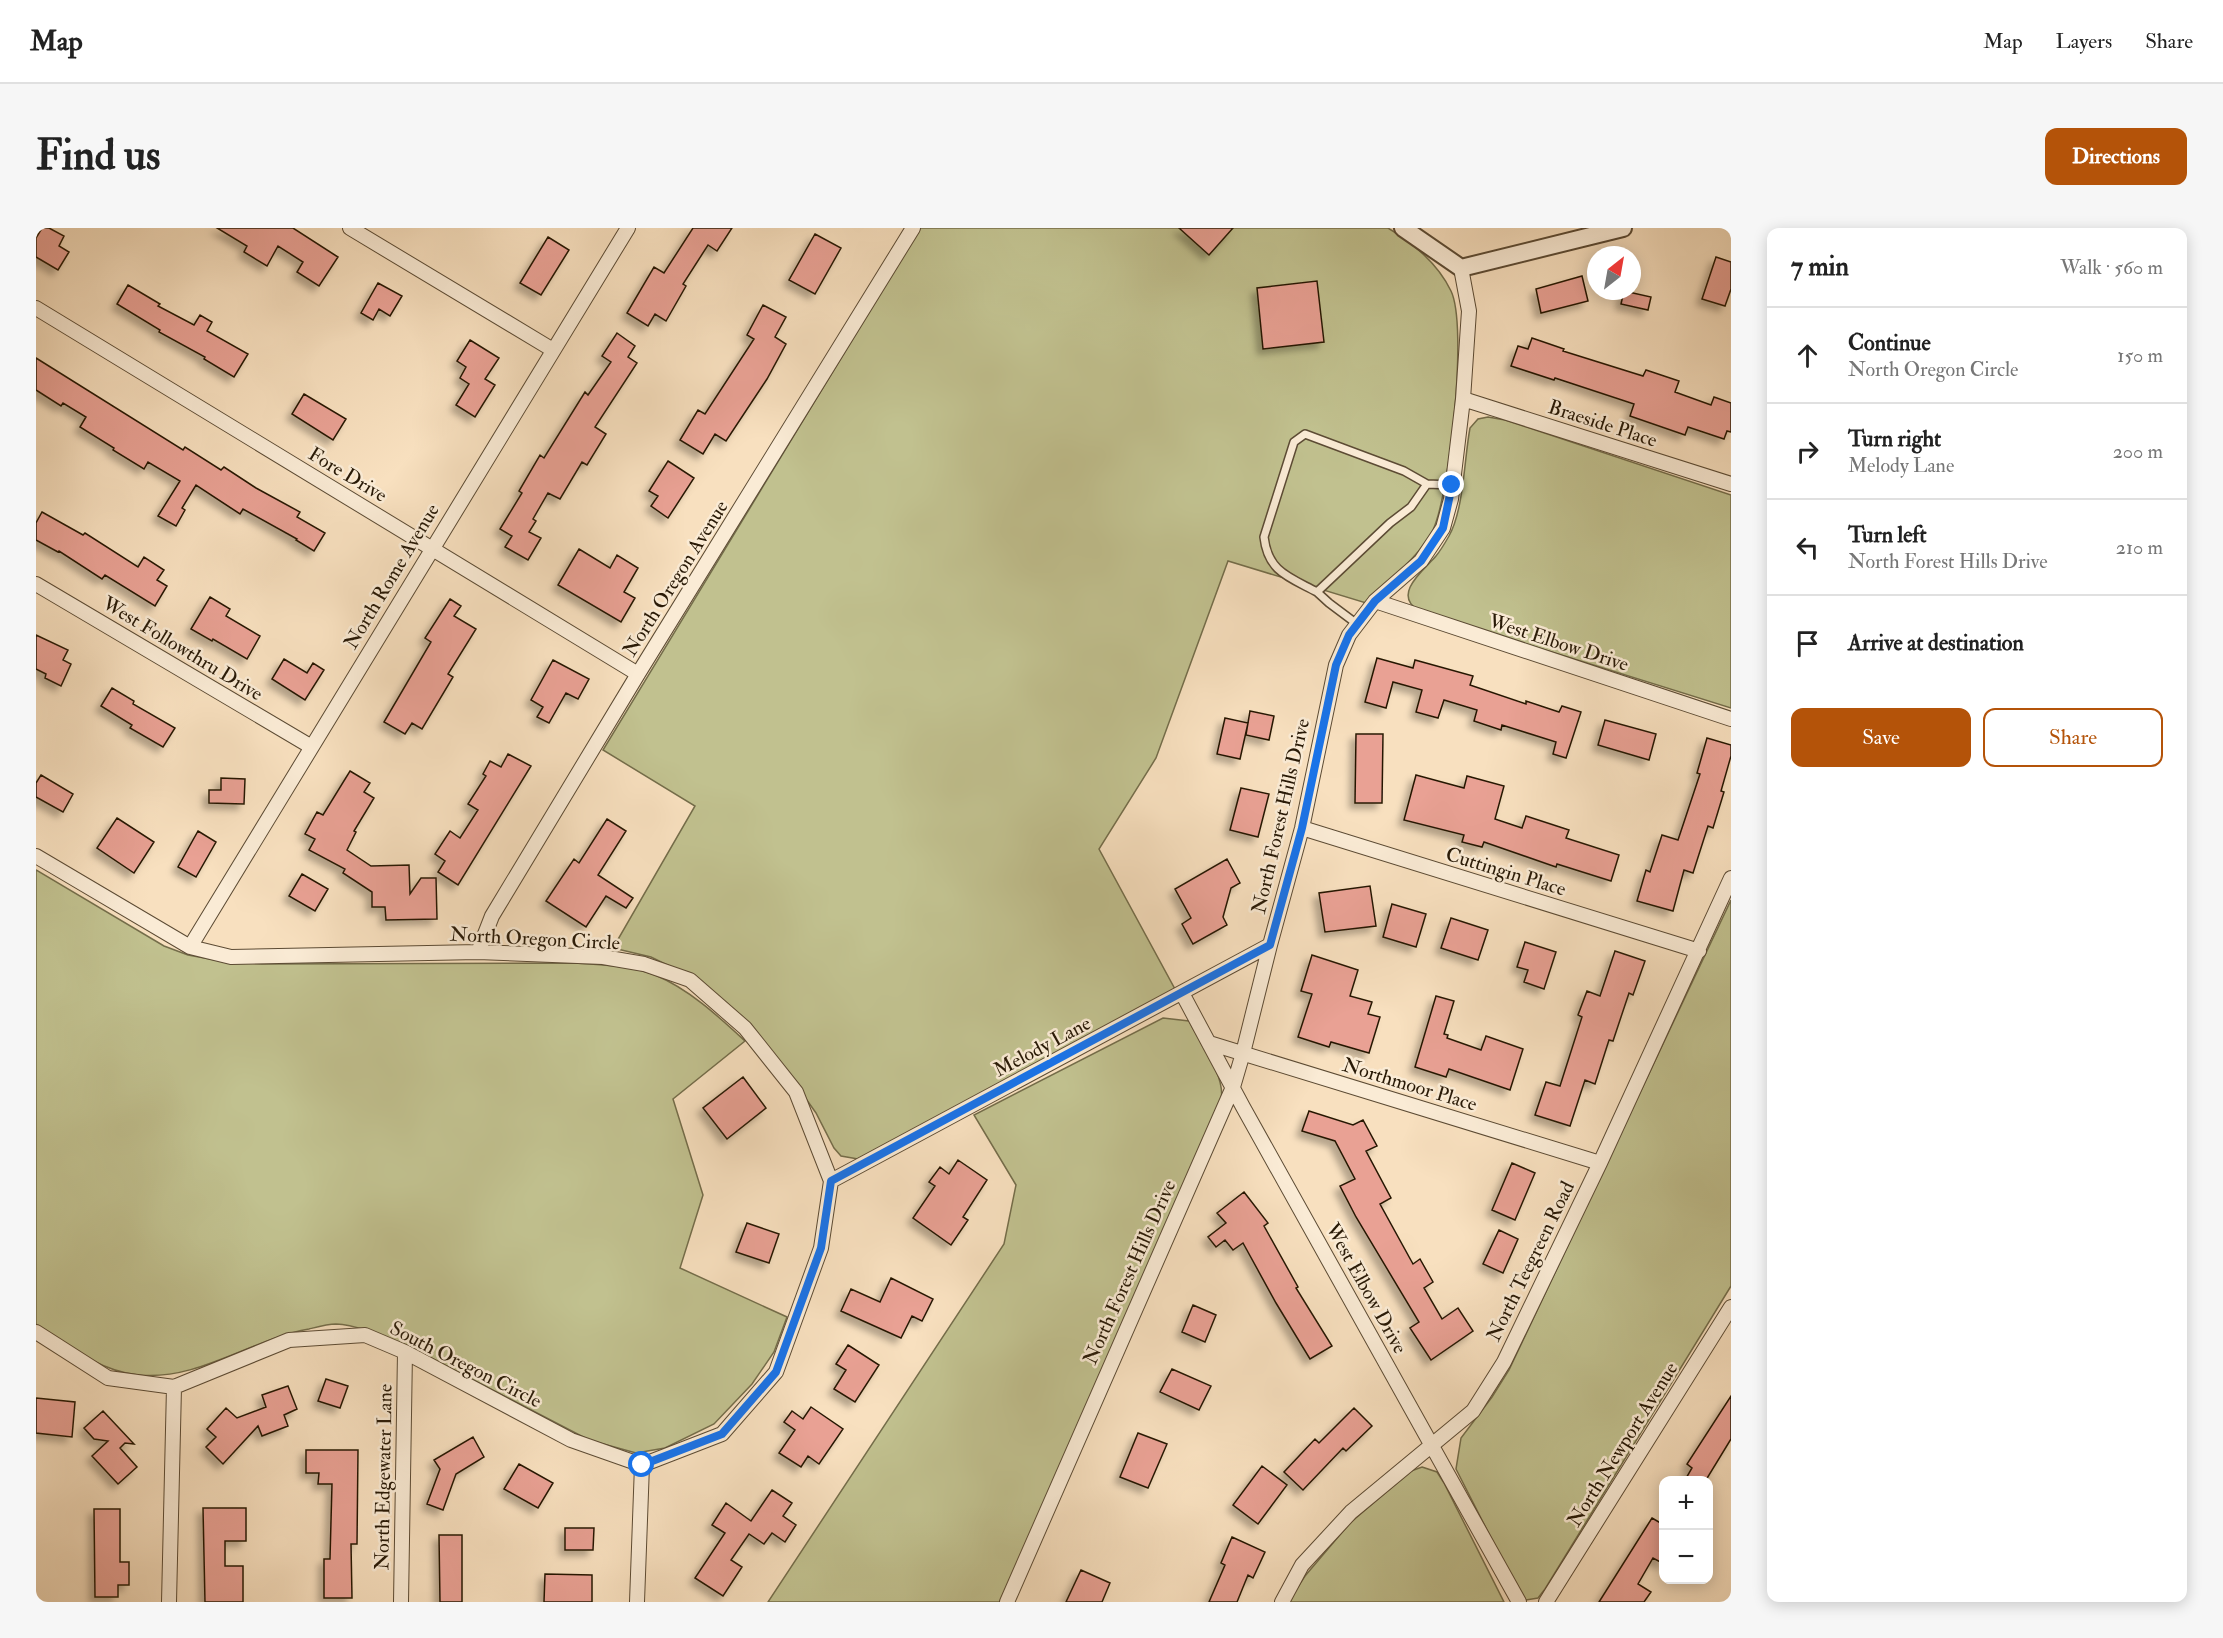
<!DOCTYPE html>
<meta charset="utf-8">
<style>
:root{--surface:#fff;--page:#f6f6f6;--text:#222;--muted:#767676;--line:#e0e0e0;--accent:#b45309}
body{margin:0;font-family:"IM FELL Double Pica",serif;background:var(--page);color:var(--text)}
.controls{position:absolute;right:18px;bottom:18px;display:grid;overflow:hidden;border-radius:12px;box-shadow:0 3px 15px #0003}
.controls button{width:54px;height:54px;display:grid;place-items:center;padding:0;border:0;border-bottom:2px solid var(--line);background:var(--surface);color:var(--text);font:30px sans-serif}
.compass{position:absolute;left:1551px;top:18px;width:54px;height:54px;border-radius:50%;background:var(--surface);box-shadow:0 3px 15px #0003;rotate:31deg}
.stop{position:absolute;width:18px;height:18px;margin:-14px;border:4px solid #1a73e8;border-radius:50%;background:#fff}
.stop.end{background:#1a73e8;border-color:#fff;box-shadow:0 2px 6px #0008}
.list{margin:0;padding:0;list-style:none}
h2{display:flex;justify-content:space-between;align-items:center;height:78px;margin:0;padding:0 24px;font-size:26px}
h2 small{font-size:20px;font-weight:400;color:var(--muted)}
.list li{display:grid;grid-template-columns:39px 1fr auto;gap:18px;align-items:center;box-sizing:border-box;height:96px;padding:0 24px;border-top:2px solid var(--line)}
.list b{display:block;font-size:22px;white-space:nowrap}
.list p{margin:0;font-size:20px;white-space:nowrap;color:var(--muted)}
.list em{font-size:20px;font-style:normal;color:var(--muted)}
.actions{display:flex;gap:12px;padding:18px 24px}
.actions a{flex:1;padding:14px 0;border:2px solid var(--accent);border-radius:12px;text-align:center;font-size:21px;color:var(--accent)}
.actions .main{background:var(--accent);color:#fff}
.icon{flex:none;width:33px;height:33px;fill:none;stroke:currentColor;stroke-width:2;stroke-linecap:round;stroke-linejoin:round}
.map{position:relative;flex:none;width:1695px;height:1374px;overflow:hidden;border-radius:12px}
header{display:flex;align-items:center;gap:36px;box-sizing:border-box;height:84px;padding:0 30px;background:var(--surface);border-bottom:2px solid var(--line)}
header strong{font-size:28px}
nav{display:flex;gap:33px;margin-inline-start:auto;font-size:21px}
.intro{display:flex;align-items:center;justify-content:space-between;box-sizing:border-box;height:144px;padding:0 36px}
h1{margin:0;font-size:42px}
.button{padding:15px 27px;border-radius:12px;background:var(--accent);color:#fff;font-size:21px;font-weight:700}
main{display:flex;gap:36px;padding:0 36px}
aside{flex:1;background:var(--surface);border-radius:12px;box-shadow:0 3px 15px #0003}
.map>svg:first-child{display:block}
.green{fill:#c1c18f;stroke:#746d4a;stroke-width:1.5}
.building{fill:#e9a194;stroke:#281906;stroke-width:1.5;filter:url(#shadow)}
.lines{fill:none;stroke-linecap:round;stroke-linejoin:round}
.service-casing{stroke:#5c4b34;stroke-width:10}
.minor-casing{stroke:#5c4b34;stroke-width:16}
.tertiary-casing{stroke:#5c4b34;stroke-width:20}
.service{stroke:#faebd5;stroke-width:7}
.minor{stroke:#faebd5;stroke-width:14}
.tertiary{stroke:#faebd5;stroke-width:16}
.route{stroke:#1a73e8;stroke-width:8}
.labels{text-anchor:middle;stroke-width:5;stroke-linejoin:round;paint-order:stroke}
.street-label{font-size:20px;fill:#281906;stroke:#faebd5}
</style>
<header>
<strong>Map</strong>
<nav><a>Map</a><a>Layers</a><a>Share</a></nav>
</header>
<div class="intro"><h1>Find us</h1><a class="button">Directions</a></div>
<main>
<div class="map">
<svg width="1695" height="1374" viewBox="0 0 1695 1374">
<defs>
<filter id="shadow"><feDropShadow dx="-5.5" dy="5.5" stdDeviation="3" flood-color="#0004"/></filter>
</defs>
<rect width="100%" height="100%" fill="#f8e0bf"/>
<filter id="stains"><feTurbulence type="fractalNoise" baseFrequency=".00333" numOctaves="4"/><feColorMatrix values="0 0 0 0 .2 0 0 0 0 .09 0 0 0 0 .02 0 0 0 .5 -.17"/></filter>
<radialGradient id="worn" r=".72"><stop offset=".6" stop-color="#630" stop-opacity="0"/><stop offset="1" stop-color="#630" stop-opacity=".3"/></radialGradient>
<path class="green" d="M 884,0 L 1352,0 C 1377,15 1402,36 1415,63 C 1432,98 1414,265 1397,302 C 1384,328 1351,354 1330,375 L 1192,333 L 1120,530 L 1063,621 L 1140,763 L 822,931 L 805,928 L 798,920 L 780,885 L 756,851 L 650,746 L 615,729 L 577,720 L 659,578 L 567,522 Z
M 1452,189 L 1469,192 L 1695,267 L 1695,480 L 1382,382 C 1356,366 1388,342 1400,328 C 1405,322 1409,315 1413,308 C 1428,281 1428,232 1434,200 L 1442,191 Z
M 0,642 L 128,718 L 152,727 L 185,733 L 226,736 L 540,735 C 565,737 594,737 619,747 C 653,761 682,788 709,813 L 637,871 L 667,967 L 644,1040 L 751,1089 L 738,1124 L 716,1156 L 678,1196 L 629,1220 L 600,1225 L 553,1212 L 370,1117 C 349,1109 322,1097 300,1096 C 292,1096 281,1099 273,1101 C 215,1111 163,1153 102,1147 C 63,1143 31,1117 0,1096 Z
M 1695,672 L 1695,1058 L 1509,1361 L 1502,1370 L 1490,1372 L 1484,1367 L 1420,1241 L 1425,1210 L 1456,1169 L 1473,1142 Z
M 1127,790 L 1153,793 C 1164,815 1190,848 1185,872 L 965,1374 L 732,1374 L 968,1016 L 980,957 L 938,887 Z
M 1386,1239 L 1401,1244 L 1408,1255 L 1468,1374 L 1252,1374 L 1269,1348 L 1314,1295 L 1375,1243 Z"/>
<path class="building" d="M 6,0 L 13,0 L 28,8 L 23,18 L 33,24 L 22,42 L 0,29 L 0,10 Z
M 181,0 L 257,0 L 302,29 L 283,58 L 261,44 L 267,34 L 242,18 L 231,38 L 208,24 L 211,18 Z
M 657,0 L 696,0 L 681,23 L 672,17 L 647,56 L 650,58 L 630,93 L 619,86 L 612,98 L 591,85 L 618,39 L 628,45 Z
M 1143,0 L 1197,0 L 1173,27 Z
M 779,6 L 805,20 L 779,66 L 753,52 Z
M 512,9 L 533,22 L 505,67 L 484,55 Z
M 1680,29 L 1695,34 L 1695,61 L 1689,78 L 1666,71 Z
M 1546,48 L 1552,73 L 1505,85 L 1500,61 Z
M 1281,53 L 1288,114 L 1227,121 L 1221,60 Z
M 342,55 L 366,68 L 354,88 L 343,81 L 337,92 L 325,85 Z
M 92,57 L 124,76 L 122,78 L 158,97 L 164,87 L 176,94 L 171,103 L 212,126 L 198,149 L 168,131 L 169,129 L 123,104 L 124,102 L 81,76 Z
M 1588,63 L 1615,69 L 1612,82 L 1585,76 Z
M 727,77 L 750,89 L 739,109 L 750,116 L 731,151 L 690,213 L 679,206 L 667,226 L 644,212 L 662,182 L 669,186 L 718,111 L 711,107 Z
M 581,105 L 599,118 L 592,129 L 601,135 L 559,199 L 570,206 L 551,237 L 546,234 L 524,271 L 512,265 L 497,291 L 500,293 L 493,304 L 505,310 L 492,332 L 469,319 L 476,308 L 464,301 L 486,265 L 483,263 L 504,227 L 508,230 L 549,164 L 552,167 L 575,134 L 566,128 Z
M 1496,110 L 1528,121 L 1527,123 L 1607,148 L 1610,142 L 1643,153 L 1639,164 L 1675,177 L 1678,169 L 1695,175 L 1695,204 L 1691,203 L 1688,211 L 1652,199 L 1649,207 L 1594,188 L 1598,176 L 1519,150 L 1518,152 L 1475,138 L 1482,118 L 1492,121 Z
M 434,112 L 463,130 L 449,151 L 459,157 L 439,189 L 420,177 L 433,156 L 424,150 L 430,139 L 421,133 Z
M 0,130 L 147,222 L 149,219 L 185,242 L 188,239 L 220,260 L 264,284 L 261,289 L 289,305 L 278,323 L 260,312 L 261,311 L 207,281 L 204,286 L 160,257 L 146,280 L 149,282 L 140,298 L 122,288 L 144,253 L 112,234 L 108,241 L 77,222 L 78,220 L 44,199 L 50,189 L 27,175 L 25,178 L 0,162 Z
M 268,166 L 310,191 L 297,212 L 256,186 Z
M 632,233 L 658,250 L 632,290 L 615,278 L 622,268 L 613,263 Z
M 6,284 L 47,307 L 49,305 L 102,339 L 108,329 L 128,342 L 121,352 L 131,358 L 119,378 L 69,347 L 66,351 L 23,323 L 22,324 L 0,312 L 0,295 Z
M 543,321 L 574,340 L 581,327 L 602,340 L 588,364 L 599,370 L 585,394 L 522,357 Z
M 174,369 L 194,381 L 190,388 L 224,408 L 211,431 L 177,411 L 176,413 L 155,401 Z
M 414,371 L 425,378 L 418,388 L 440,401 L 412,446 L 417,449 L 386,501 L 376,495 L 369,506 L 348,494 L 395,414 L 389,410 Z
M 0,407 L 32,422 L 27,432 L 35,436 L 25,458 L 9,450 L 10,446 L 0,441 Z
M 1341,430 L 1377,440 L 1379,432 L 1437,448 L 1434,457 L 1490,476 L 1490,473 L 1523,484 L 1526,478 L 1545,484 L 1530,530 L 1517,526 L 1520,514 L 1466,497 L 1465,502 L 1438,493 L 1441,482 L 1408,472 L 1402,490 L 1380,484 L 1386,462 L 1357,454 L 1350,480 L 1329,474 Z
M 248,431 L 271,445 L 277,435 L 288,442 L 269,472 L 236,451 Z
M 517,432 L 553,451 L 542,471 L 530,465 L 513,495 L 501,489 L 507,479 L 495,472 Z
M 76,460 L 98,473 L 97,476 L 139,500 L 127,519 L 94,500 L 96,497 L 65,478 Z
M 1214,483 L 1238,488 L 1233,512 L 1210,507 Z
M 1189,490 L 1212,495 L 1204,531 L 1181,526 Z
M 1569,492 L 1620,506 L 1613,532 L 1562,517 Z
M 1320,506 L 1347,506 L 1346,575 L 1319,575 Z
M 1671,510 L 1695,517 L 1695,528 L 1685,563 L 1688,564 L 1677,600 L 1672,598 L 1657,645 L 1648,642 L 1637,683 L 1601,673 L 1610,642 L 1614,644 L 1626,607 L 1642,612 L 1664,546 L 1661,545 Z
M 472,526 L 495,538 L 422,657 L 402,644 L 409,633 L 399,626 L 414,603 L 424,610 L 442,582 L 432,576 L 450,548 L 447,546 L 454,533 L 465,539 Z
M 314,543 L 334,555 L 328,564 L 338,570 L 318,603 L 320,604 L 311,622 L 335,638 L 373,637 L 374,666 L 385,650 L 400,650 L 401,691 L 350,692 L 349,679 L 336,679 L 336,664 L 307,645 L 309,641 L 273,622 L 279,611 L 269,606 L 281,584 L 287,587 Z
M 5,547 L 37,566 L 27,584 L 0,569 L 0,555 Z
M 1380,547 L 1428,560 L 1431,548 L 1468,558 L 1459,591 L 1486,600 L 1490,588 L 1533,602 L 1530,610 L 1583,627 L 1575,653 L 1521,636 L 1520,639 L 1448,614 L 1446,619 L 1426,614 L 1428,607 L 1368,592 Z
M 185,550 L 209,551 L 208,576 L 173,575 L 173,562 L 185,562 Z
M 1205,560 L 1233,566 L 1222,609 L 1194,602 Z
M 81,590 L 118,614 L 98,645 L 61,620 Z
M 571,591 L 590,603 L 562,647 L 597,670 L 590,680 L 570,668 L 550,699 L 510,673 L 538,631 L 543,635 Z
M 162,603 L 180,614 L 160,649 L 142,639 Z
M 1191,631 L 1204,655 L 1195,660 L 1187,689 L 1191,697 L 1157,716 L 1146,696 L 1155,690 L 1139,661 Z
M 266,646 L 292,661 L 279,683 L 253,668 Z
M 1334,658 L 1340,698 L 1289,704 L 1283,665 Z
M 1356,676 L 1390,686 L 1380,719 L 1347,709 Z
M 1415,690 L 1452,702 L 1442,732 L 1405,720 Z
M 1489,714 L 1520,724 L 1508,761 L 1488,754 L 1492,742 L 1481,739 Z
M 1579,723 L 1609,733 L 1597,767 L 1593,765 L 1577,813 L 1573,812 L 1559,856 L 1549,852 L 1534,898 L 1499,887 L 1510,854 L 1524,858 L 1546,789 L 1542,787 L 1551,763 L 1564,768 Z
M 1276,727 L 1322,742 L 1314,768 L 1336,774 L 1332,786 L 1344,789 L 1333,825 L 1295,814 L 1293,819 L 1262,809 L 1276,766 L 1265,763 Z
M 1400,768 L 1418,773 L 1408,806 L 1412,807 L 1411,810 L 1445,822 L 1450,808 L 1487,821 L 1474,862 L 1413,841 L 1410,849 L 1379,839 Z
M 707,849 L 730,880 L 691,911 L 667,880 Z
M 1273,883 L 1317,897 L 1327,892 L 1341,918 L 1330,923 L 1355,970 L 1344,976 L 1377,1036 L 1384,1031 L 1397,1054 L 1388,1060 L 1406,1091 L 1422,1080 L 1437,1103 L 1395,1132 L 1374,1100 L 1383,1094 L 1320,989 L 1304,958 L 1319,951 L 1299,913 L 1266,903 Z
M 922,932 L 951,952 L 927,989 L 932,992 L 915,1017 L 877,990 L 899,958 L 893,954 L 904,939 L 913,946 Z
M 1476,935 L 1499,945 L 1479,992 L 1456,982 Z
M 1208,964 L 1232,995 L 1228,998 L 1262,1059 L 1260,1060 L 1296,1118 L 1274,1131 L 1240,1075 L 1207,1015 L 1197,1022 L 1189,1012 L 1180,1019 L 1172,1009 L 1190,995 L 1181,985 Z
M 711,995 L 743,1006 L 733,1035 L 700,1024 Z
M 1463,1002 L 1482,1011 L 1467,1045 L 1447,1036 Z
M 855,1050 L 897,1071 L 886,1093 L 876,1088 L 865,1110 L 805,1083 L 815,1061 L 844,1074 Z
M 1157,1077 L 1180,1087 L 1169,1114 L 1146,1104 Z
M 812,1117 L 843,1137 L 819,1174 L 798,1161 L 810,1142 L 800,1136 Z
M 1136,1141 L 1175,1158 L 1163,1182 L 1124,1164 Z
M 290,1151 L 312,1158 L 304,1180 L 282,1173 Z
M 252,1158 L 261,1181 L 248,1187 L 252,1198 L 226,1208 L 222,1198 L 187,1236 L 170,1219 L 180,1209 L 171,1201 L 190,1180 L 201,1190 L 230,1179 L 226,1167 Z
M 1695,1168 L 1695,1211 L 1670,1252 L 1649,1252 L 1656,1240 L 1651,1236 Z
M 0,1170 L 39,1174 L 36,1209 L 0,1205 Z
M 775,1179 L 807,1201 L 783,1236 L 772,1228 L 765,1239 L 743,1225 L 759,1202 L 748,1194 L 756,1183 L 767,1191 Z
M 1318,1180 L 1336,1198 L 1310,1223 L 1307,1220 L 1267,1262 L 1248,1244 L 1279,1211 L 1283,1215 Z
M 67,1183 L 98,1216 L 89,1215 L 84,1220 L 101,1239 L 82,1256 L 56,1228 L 72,1213 L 58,1211 L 48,1200 Z
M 1102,1205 L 1131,1216 L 1112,1260 L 1084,1249 Z
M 437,1209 L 448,1229 L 420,1246 L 407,1282 L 391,1276 L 404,1241 L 398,1232 Z
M 270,1222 L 322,1222 L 321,1316 L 315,1316 L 316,1370 L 288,1370 L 288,1331 L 294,1331 L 296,1256 L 282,1256 L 283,1245 L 270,1245 Z
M 483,1236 L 517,1255 L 502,1280 L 468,1261 Z
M 1226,1238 L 1251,1257 L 1222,1296 L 1197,1277 Z
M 736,1262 L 756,1275 L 747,1288 L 760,1297 L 749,1314 L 736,1305 L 728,1316 L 713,1306 L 695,1332 L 706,1339 L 687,1368 L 659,1350 L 689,1305 L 676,1297 L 690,1275 L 715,1293 Z
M 167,1280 L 210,1280 L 210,1313 L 189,1313 L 189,1338 L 207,1338 L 207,1374 L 169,1374 Z
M 58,1281 L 84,1281 L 84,1334 L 93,1334 L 93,1357 L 82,1357 L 82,1369 L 59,1369 Z
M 1616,1290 L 1628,1297 L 1628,1336 L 1617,1330 L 1602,1356 L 1615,1364 L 1608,1374 L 1563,1374 Z
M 529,1300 L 558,1300 L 557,1322 L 529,1322 Z
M 403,1307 L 426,1307 L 426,1374 L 404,1374 Z
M 1196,1309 L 1229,1324 L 1217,1350 L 1212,1347 L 1201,1374 L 1173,1374 L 1189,1337 L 1185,1335 Z
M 1045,1342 L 1074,1355 L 1066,1374 L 1030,1374 Z
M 509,1346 L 556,1347 L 556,1374 L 508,1374 Z"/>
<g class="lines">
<defs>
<path id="service" d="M 1281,364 C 1253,349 1232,344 1228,309 L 1258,214 L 1269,206 L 1368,243 L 1391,256
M 1321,396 L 1293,375 L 1281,364 L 1354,295 L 1375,279 L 1391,256 L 1416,257"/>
<path id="minor" d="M 314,0 L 517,122
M 0,80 L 602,446
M 1427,171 L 1695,256
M 0,356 L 274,518
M 1339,373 L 1695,491
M 1266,600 L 1663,723
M 0,628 L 154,719 L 195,729 L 442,724 L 567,729 L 608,736 L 654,752 L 709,800 L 760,864 L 795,953 L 785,1020 L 740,1144 L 686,1206 L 606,1237
M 154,719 L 592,0
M 442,724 L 456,688 L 602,446 L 877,0
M 1146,765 L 1207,879 L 1483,1374
M 1173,815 L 1564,935
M 795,953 L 1234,717
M 0,1104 L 72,1150 L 138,1159 L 253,1112 L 329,1107 L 369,1124 L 535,1212 L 606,1237
M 133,1374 L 138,1159
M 365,1374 L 369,1124
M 601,1374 L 606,1237
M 971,1374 L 1197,859 L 1207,825 L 1234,717 L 1266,600 L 1300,437 L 1313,407 L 1339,373 L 1385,333 L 1407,300 L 1415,271 L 1427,171 L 1433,83 L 1425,40
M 1246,1374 L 1266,1337 L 1315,1284 L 1437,1183 L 1468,1134 L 1564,935 L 1695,650
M 1510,1374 L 1695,1079"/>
<path id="tertiary" d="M 1367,0 L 1425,40 L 1587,0"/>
</defs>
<use href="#service" class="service-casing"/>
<use href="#minor" class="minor-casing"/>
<use href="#tertiary" class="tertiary-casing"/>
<use href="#service" class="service"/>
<use href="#minor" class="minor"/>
<use href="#tertiary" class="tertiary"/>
</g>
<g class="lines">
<path class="route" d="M 606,1237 L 686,1206 L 740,1144 L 785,1020 L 795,953 L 1234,717 L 1266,600 L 1300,437 L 1313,407 L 1339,373 L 1385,333 L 1407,300 L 1416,257"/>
</g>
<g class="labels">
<g class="street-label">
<text transform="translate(1567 195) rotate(18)" y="7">Braeside Place</text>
<text transform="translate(312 246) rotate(31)" y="7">Fore Drive</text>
<text transform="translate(355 348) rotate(-59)" y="7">North Rome Avenue</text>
<text transform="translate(639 350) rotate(-58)" y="7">North Oregon Avenue</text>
<text transform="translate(1523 414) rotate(18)" y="7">West Elbow Drive</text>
<text transform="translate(147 420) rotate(31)" y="7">West Followthru Drive</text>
<text transform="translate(1244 588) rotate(-77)" y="7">North Forest Hills Drive</text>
<text transform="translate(1470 643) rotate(17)" y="7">Cuttingin Place</text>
<text transform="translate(499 710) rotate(3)" y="7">North Oregon Circle</text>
<text transform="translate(1006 818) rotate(-28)" y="7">Melody Lane</text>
<text transform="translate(1374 856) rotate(17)" y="7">Northmoor Place</text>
<text transform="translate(1494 1033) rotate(-64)" y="7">North Teegreen Road</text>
<text transform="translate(1093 1044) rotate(-66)" y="7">North Forest Hills Drive</text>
<text transform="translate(1331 1060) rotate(61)" y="7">West Elbow Drive</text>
<text transform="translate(430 1136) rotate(27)" y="7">South Oregon Circle</text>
<text transform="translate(1586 1216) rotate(-58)" y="7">North Newport Avenue</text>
<text transform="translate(347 1249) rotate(-89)" y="7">North Edgewater Lane</text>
</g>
</g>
<rect width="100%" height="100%" filter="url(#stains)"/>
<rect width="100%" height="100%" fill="url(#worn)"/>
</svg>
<div class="controls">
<button>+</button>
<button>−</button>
</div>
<svg class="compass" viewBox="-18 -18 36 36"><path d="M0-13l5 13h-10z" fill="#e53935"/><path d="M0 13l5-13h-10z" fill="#767676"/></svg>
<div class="stop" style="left:606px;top:1237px"></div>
<div class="stop end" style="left:1416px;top:257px"></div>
</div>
<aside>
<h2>7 min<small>Walk · 560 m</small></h2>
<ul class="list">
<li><svg class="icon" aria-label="ahead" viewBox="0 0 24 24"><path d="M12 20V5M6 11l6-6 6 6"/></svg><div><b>Continue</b><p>North Oregon Circle</p></div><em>150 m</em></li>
<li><svg class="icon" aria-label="right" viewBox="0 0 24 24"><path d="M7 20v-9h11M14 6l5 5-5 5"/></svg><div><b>Turn right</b><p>Melody Lane</p></div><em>200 m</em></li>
<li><svg class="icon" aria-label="left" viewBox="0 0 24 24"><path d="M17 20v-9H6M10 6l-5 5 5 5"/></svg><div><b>Turn left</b><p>North Forest Hills Drive</p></div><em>210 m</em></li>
<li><svg class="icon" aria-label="arrive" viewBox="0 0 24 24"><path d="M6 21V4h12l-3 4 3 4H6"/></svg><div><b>Arrive at destination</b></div></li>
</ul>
<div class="actions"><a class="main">Save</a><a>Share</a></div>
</aside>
</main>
